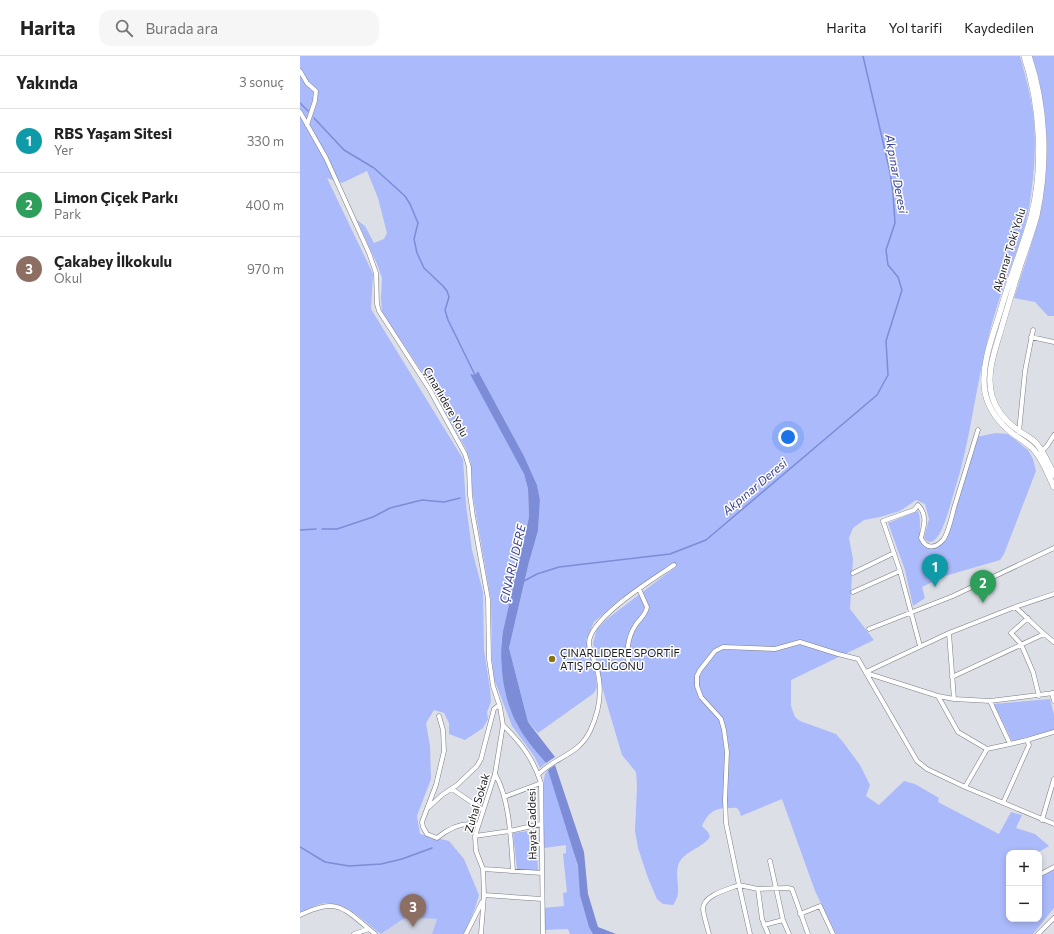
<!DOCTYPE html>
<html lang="tr">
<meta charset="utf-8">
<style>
:root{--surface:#fff;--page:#f6f6f6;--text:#222;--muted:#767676;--line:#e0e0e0;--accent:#8a7316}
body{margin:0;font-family:Commissioner,sans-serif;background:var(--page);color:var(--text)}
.controls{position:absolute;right:12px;bottom:12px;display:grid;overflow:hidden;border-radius:8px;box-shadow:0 2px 6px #0003}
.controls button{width:36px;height:36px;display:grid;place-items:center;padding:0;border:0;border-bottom:1px solid var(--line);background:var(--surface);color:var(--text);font:20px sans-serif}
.you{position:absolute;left:488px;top:381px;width:14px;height:14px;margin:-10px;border:3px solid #fff;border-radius:50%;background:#1a73e8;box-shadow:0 0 0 6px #1a73e833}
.badge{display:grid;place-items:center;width:26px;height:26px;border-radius:50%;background:var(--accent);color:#fff;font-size:13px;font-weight:700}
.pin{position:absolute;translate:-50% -33px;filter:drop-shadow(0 1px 2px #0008)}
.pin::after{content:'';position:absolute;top:21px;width:14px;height:12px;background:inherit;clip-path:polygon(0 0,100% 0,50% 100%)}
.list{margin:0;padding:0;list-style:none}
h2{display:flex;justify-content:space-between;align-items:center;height:52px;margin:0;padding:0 16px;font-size:17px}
h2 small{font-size:13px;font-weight:400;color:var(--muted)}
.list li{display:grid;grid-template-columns:26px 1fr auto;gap:12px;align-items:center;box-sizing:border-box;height:64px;padding:0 16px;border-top:1px solid var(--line)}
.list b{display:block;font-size:15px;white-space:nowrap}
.list p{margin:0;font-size:13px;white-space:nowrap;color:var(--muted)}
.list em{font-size:13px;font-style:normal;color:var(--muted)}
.icon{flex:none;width:22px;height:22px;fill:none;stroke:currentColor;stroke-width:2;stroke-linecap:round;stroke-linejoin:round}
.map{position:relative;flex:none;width:754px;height:878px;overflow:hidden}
header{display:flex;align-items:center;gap:24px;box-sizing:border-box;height:56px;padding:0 20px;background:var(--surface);border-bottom:1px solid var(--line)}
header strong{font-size:19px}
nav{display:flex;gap:22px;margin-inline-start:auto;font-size:14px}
.search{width:280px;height:36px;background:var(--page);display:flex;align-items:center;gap:10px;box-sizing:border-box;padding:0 14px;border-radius:12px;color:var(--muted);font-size:15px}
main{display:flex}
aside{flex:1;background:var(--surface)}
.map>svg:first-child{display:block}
.built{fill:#cfd3e2}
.green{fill:#abbafa}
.water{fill:#7c8cd6}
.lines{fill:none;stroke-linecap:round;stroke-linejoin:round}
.stream{stroke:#7c8cd6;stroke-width:1.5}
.street-casing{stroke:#7b7d84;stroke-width:5}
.secondary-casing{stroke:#7b7d84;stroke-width:6}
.street{stroke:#fff;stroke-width:4}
.secondary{stroke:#fff;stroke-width:5.5}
.poi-dot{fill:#8a7316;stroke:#fff;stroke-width:1.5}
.labels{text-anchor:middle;stroke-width:3;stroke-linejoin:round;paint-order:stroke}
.street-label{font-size:11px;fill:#1c1c1f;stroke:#fff}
.poi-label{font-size:11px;fill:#1c1c1f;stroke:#fff;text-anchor:start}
.water-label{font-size:12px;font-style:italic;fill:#343e95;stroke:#fff}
</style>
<header>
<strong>Harita</strong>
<div class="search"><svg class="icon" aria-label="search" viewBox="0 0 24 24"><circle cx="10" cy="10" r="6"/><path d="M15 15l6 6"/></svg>Burada ara</div>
<nav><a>Harita</a><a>Yol tarifi</a><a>Kaydedilen</a></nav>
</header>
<main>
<aside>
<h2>Yakında<small>3 sonuç</small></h2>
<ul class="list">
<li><span class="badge" style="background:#0f9aa8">1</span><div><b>RBS Yaşam Sitesi</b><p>Yer</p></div><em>330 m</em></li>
<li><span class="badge" style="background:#2e9e5b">2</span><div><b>Limon Çiçek Parkı</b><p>Park</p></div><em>400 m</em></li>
<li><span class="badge" style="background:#8d6e63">3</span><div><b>Çakabey İlkokulu</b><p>Okul</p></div><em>970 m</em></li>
</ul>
</aside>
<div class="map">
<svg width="754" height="878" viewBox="0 0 754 878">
<rect width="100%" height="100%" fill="#dddfe7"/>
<path class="built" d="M 106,861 L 137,863 L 132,878 L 82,878 Z"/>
<path class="green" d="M 0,0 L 720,0 C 725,18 730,37 733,56 C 737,87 734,121 729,152 C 724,180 712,206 703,233 C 695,254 689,278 684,300 C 674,344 669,389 655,433 C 652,441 639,502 624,482 L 629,463 L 625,448 L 616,444 L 600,455 L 580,461 L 564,464 L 553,472 L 549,482 L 553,503 L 550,553 L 574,584 L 491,624 L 491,650 L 495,661 L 500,665 L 536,678 L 543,686 L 560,709 L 570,729 L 566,740 L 579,749 L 604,725 L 615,728 L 639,742 L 638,746 L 699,778 L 711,756 L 722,759 L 716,772 L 735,778 L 749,790 L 737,797 L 709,797 L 709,863 L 739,863 L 739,822 L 754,813 L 754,852 L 733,878 L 536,878 L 515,835 L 482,743 L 441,760 C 438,749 436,752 427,752 C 414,752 407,758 402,770 L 408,776 L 410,781 C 402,792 385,795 379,807 C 373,822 384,835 373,849 L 363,848 L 357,843 L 348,822 L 338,792 L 335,775 L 337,730 L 336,716 L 322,699 L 304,638 L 293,587 L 297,573 L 307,563 L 378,509 L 372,508 L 319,544 L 294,566 L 286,584 L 295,615 L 297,631 L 294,637 L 238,677 L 228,666 L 209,592 L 229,506 L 238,475 L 240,444 L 237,429 L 224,400 L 178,315 L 175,319 L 224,418 L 228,433 L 229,461 L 203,575 L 201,586 L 201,608 L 203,623 L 210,649 L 217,669 L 246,707 L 240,712 L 234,700 L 212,670 L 194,623 L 192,604 L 191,544 L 176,458 L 172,433 L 171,407 L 166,393 L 130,328 L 82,256 L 81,242 L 82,222 L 77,208 L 57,164 L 65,170 L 74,187 L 84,183 L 87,177 L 78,142 L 67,115 L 42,127 L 27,122 L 73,218 L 71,253 L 163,403 L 166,449 L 172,494 L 183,536 L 184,594 L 190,633 L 191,646 L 187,656 L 188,663 L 183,672 L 165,684 L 149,678 L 149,667 L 144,657 L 134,654 L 126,667 L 130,690 L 131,723 L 117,760 L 120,778 L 149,785 L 164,803 L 179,839 L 175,852 L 166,874 L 163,878 L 132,878 L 137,863 L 106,861 L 81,878 C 64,866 50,848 27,847 C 18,847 8,854 0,857 Z
M 732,0 L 754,0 L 754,260 L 748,260 L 735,246 L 714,242 C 724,210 736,178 742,145 C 751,97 746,46 732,0 Z
M 696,377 L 708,378 L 728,394 L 733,403 L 736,415 L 704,498 L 700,504 L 645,520 L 622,531 L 625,542 L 613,550 L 605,514 L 588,467 L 618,455 C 623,467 616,474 624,488 L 635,490 L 643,484 L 676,381 Z
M 750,643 L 754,659 L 754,674 L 712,685 L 694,648 Z
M 251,711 L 293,867 L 304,878 L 270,878 L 268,873 L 243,874 L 243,852 L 264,850 L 263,837 L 267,836 L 263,798 L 266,797 L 266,789 L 244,792 L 244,723 L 245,718 Z
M 236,774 L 238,815 L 217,813 L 213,777 Z"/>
<path class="water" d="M 178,315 L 224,400 L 237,429 L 240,444 L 238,475 L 229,506 L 209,592 L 228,666 L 255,701 L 246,707 C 236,695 225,683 218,670 C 203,643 198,605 203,575 L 229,461 L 228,433 L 224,418 L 170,318 L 175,319 Z
M 255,709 L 284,796 L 288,838 L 298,871 L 316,878 L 293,878 L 289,871 L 280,839 L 278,810 L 248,714 Z"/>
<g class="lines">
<path class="stream" d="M 0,47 L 8,55
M 14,62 L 44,94 L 74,112 L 105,140 L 110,148 L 118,167 L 114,183 L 117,197 L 124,212 L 143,230 L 147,235 L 149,241 L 145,254 L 148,264 L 175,319
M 22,473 L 37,473 L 73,461 L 90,452 L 122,444 L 144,446 L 160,442
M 0,474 L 16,473
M 224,525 L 237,518 L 259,511 L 370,498 L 406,484 L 577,339 L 588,319 L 586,285 L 602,234 L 598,221 L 588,209 L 586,194 L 595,167 L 593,138 L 590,116 L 563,0
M 0,791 L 25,806 L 49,810 L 81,808 L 102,803 L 132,792"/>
<defs>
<path id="street" d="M 0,15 L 7,27 L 16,35 L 15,45 L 7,69
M 0,56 L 26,102 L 69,197 L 76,217 L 77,248 L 79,255 L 130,334 L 165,398 L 169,411 L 170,439 L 173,460 L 188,543 L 189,603 L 193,630 L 200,651 L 203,669 L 195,718 L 175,780 L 176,795 L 183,813 L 184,839 L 181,878
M 731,281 L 754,286
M 719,376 L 725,315 L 733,274
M 741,396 L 747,390 L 754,379
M 553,517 L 594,497
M 553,536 L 600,515
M 754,538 L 715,551 C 729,563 740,576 754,586
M 728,562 L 711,577 L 721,588 L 733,616 L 739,640
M 569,573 L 653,540 L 754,492
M 649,577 L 654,643
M 620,590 L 600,515 L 583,465 L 614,454 L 618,449 C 628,460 624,469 621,482 C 626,493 635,493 643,484 C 648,478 652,460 654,452 C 662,426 670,400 678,374
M 330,611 C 325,598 328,581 335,570 C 339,563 346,559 347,551 L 339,533
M 566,616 L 649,577 L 715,551
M 566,617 L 638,640 L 654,643 L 690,645 L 754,637
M 652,621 L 744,578
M 752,637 L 754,645
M 690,645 L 710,688 L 727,684 L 729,689 L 703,747
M 139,660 L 143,674 L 144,695 L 136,729 L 122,766 L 123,771 L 127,778 L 137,782 C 149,772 162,765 178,769
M 203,669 C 221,687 233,702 241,727 L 243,878
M 727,684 L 754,676
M 687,693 L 710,688
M 195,718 C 210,743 211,786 213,815
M 238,719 C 254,701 278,700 290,675 C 300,654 303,632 296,610 C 294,603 289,594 289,587 C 289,562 355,522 374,509
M 665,731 L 754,768
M 152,733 L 183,754
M 204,741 L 241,727
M 129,751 L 142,739 L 157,729 L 177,710 L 181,703 L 184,691 L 194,653 L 199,649
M 742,764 L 754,723
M 175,780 L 210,775 L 241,768
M 470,805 L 483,864 L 489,878
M 183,813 L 242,817
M 739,819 L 754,811
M 458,833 L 462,863 L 468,878
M 184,839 L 242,843
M 500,858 L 520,850 L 533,878
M 0,859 C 35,843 41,849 69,873
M 464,869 L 483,864
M 54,878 L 69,873 L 75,878
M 166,878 L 182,846
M 409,878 C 407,870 404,861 403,853 C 403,839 429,833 439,829 L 426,767 L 425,744 L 427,696 L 424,674 L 421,663 L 401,641 L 397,630 L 397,620 L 400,614 L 415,595 L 423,591 L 475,593 L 500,586 L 538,598 L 558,603 L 617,705 L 627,713 L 665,731 L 687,693 L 658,676 L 638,640
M 450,878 L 439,829 L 458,833 L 488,832 L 492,833 L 508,878
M 738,878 L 754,862"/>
<path id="secondary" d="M 724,0 C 740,48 744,112 731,161 C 722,193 709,224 700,256 C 693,279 680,311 685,336 C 688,352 699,367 713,378 C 720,383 728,387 734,394 C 743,404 748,419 754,431
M 729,0 C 746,50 748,107 737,159 C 733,174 727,190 722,205 C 714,229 707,253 700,277 C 694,297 686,319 692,340 C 696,354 706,366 719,375 C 725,379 731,382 736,387 C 744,396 749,408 754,419"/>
</defs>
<use href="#street" class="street-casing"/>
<use href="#secondary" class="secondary-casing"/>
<use href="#street" class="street"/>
<use href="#secondary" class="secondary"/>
</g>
<circle class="poi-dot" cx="252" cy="603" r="4"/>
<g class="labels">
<g class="street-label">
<text transform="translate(709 194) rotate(-73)" y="4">Akpınar Toki Yolu</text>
<text transform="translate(146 346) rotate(60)" y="4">Çınarlıdere Yolu</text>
<text transform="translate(177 747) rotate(-73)" y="4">Zuhal Sokak</text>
<text transform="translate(232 768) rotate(-91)" y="4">Hayat Caddesi</text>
</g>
<g class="poi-label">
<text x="260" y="601">ÇINARLIDERE SPORTİF<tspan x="260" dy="13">ATIŞ POLİGONU</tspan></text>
</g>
<g class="water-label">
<text transform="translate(596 118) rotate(80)" y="4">Akpınar Deresi</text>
<text transform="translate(455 431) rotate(-40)" y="4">Akpınar Deresi</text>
<text transform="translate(213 508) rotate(-77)" y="4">ÇINARLI DERE</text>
</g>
</g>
</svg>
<div class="controls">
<button>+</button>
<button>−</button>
</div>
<div class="you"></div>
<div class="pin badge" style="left:635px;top:531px;background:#0f9aa8">1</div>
<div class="pin badge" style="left:683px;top:547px;background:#2e9e5b">2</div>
<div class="pin badge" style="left:113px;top:871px;background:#8d6e63">3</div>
</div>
</main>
